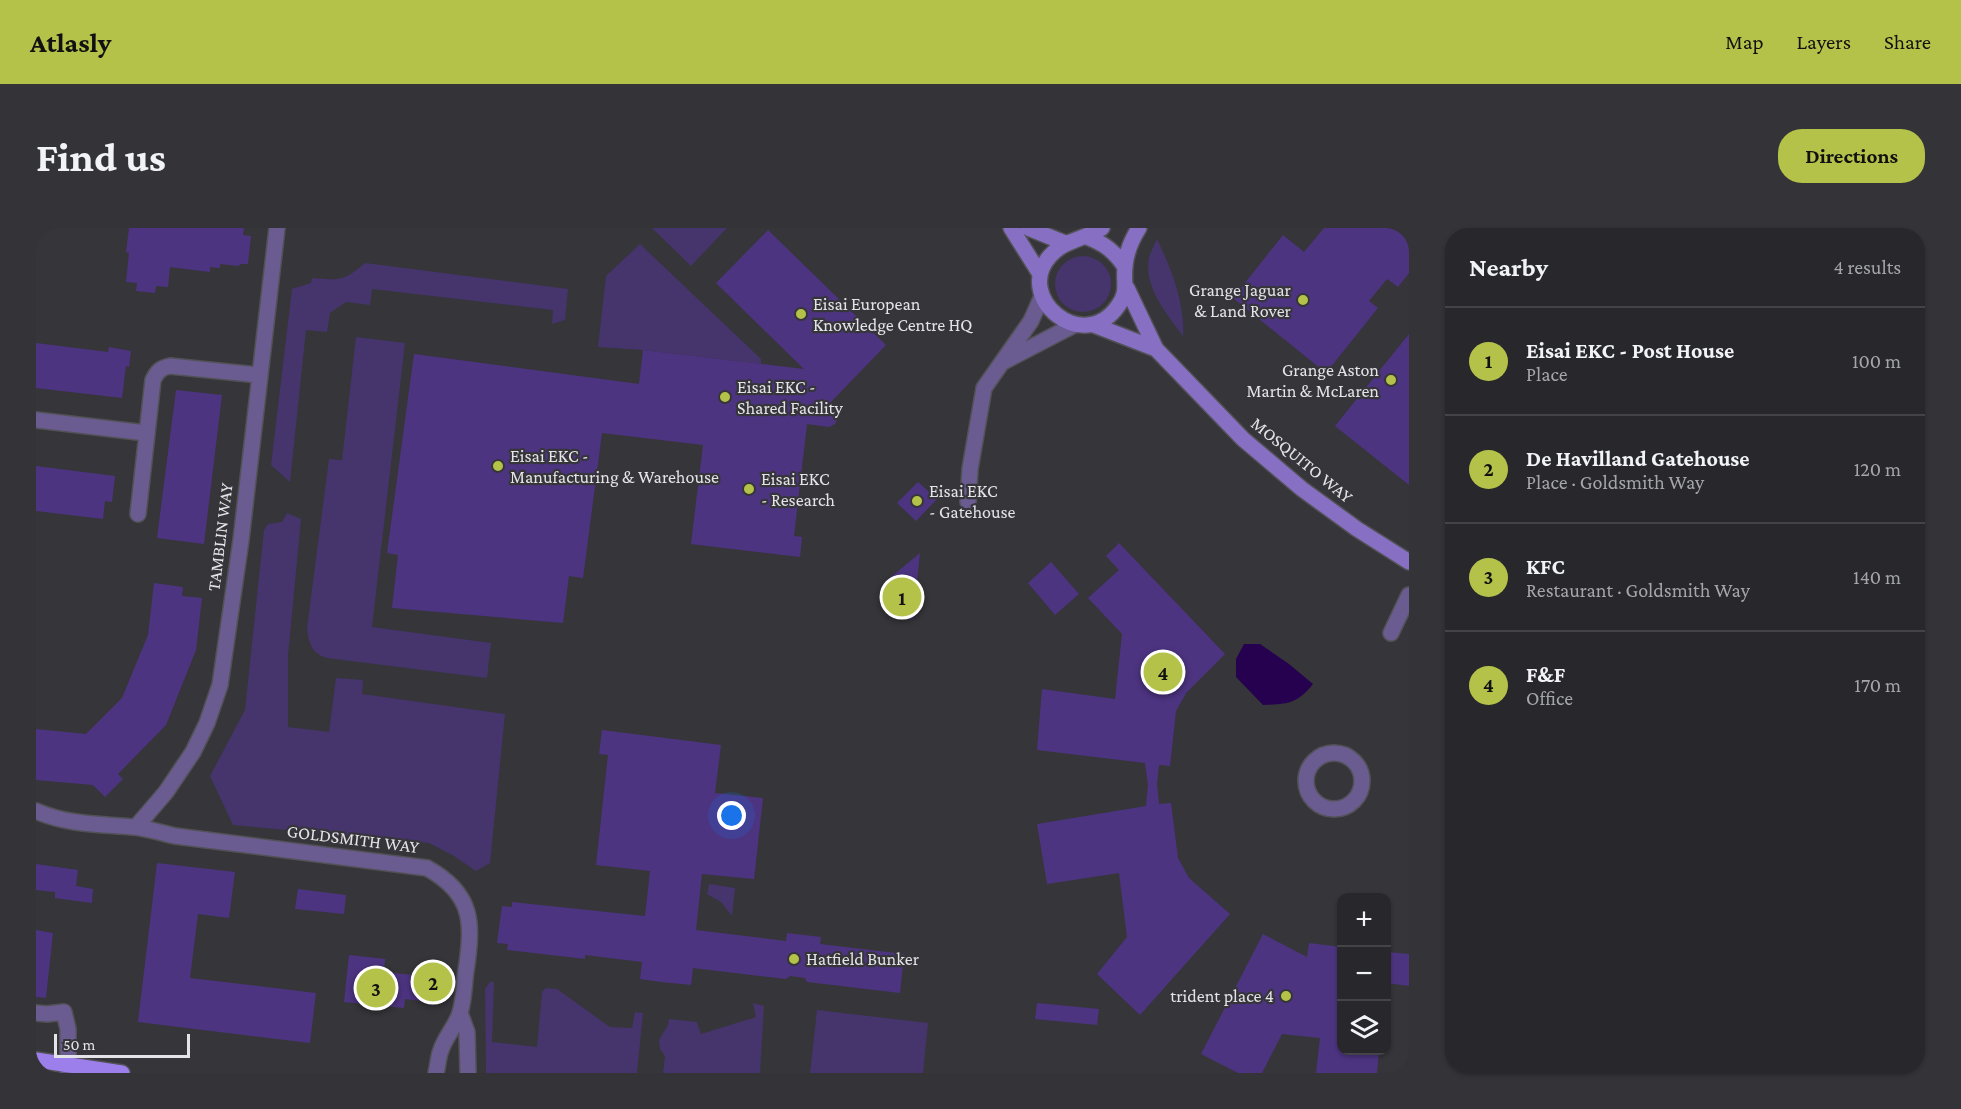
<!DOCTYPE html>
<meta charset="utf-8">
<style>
:root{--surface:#28282c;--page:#343438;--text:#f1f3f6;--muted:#a5a6a9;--line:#444448;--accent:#b5c249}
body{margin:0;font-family:"Crimson Pro",serif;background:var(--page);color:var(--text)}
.controls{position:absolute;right:18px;bottom:18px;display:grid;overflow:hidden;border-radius:12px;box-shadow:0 2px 4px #0004}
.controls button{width:54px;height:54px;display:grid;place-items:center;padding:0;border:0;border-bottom:2px solid var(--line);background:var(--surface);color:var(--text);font:30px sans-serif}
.scale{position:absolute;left:18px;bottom:15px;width:136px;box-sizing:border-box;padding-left:6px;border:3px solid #e4e3e7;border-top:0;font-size:16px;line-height:21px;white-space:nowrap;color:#e4e3e7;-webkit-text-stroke:4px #36353a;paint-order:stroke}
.you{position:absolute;left:696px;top:588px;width:21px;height:21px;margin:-15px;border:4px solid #fff;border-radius:50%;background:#1a73e8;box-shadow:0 0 0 9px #1a73e833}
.badge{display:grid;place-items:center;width:39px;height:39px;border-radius:50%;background:var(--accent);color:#111;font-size:20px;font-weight:700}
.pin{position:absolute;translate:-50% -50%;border:3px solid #fff;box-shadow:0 2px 6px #0006}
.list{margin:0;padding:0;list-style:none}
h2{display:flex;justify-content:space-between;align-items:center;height:78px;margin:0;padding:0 24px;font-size:26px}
h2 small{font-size:20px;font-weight:400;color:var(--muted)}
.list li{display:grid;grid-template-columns:39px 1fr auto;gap:18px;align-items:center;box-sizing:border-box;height:108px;padding:0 24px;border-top:2px solid var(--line)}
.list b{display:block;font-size:22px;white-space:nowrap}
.list p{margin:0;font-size:20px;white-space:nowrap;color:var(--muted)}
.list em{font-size:20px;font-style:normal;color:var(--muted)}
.icon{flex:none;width:33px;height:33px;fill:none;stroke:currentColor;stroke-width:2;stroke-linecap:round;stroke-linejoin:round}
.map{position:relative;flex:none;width:1373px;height:845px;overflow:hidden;border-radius:24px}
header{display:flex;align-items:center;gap:36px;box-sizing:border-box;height:84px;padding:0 30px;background:var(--accent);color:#111}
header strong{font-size:28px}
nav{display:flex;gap:33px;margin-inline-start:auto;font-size:21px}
.intro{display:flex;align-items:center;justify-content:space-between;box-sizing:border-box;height:144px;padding:0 36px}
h1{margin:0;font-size:42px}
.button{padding:15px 27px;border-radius:24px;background:var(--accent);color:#111;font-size:21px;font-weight:700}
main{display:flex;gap:36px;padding:0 36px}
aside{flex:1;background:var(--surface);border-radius:24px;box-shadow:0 2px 4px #0004}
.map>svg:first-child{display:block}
.green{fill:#45356c}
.water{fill:#250150}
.building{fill:#4d3481}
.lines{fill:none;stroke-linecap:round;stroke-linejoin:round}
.street-casing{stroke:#525156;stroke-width:18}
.secondary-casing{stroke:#525156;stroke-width:18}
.primary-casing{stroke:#525156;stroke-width:18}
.street{stroke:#6a5c91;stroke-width:15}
.secondary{stroke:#8770c4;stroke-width:15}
.primary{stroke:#9d7feb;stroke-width:15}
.poi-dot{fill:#b5c249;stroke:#36353a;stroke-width:2}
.labels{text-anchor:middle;stroke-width:4.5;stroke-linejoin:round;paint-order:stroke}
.poi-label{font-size:18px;fill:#e4e3e7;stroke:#36353a;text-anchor:start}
.street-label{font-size:18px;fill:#e4e3e7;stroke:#36353a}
</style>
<header>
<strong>Atlasly</strong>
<nav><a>Map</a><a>Layers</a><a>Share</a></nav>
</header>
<div class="intro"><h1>Find us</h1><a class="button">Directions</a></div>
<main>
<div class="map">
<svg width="1373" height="845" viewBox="0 0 1373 845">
<rect width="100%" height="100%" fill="#36353a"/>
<path class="green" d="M 616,0 L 691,0 L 655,38 Z
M 1121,11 C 1135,40 1149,75 1147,108 C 1131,86 1107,59 1113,29 C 1115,24 1118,17 1121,11 Z
M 604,16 L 725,131 L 725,136 L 607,122 L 562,119 L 570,48 Z
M1019 56a28 28 0 1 1 56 0a28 28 0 1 1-56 0Z
M 329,35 L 532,61 L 529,92 L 516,96 L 517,82 L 336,61 L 334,77 L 310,74 L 294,85 L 291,104 L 270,102 L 254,254 L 235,237 L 256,61 L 275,55 L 276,50 C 304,52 307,54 329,35 Z
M 320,109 L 369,115 L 336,399 L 455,415 L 451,450 L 291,430 C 275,425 273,415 271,400 L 293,231 L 306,232 Z
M 251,285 L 265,291 L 252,428 L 252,499 L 293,504 L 300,450 L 327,452 L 326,466 L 469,486 L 454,635 L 440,643 L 418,628 L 393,615 L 197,597 L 174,548 L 209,482 L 228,302 L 232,296 L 246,294 Z
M 673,656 L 699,660 L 696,688 L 685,674 L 671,666 Z
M 454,754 L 458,754 L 456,814 L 501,819 L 506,764 L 510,760 L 521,761 L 574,799 L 596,800 L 599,784 L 607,785 L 601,845 L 450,845 L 449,761 Z
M 717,775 L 728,778 L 724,845 L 627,845 L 629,828 L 624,821 L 623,812 L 632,797 L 633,791 L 661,794 L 665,806 L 720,789 Z
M 781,782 L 892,795 L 887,845 L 774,845 Z"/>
<path class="water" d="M 1208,416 L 1224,416 L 1253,436 L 1277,456 C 1261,476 1252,476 1227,477 L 1200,449 L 1200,431 Z"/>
<path class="building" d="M 93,0 L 208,0 L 207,7 L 215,8 L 212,36 L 204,36 L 203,38 L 184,36 L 184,40 L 174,39 L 174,44 L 134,39 L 132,59 L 120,58 L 119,65 L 100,63 L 101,55 L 90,54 L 93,25 L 90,24 Z
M 1288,0 L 1373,0 L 1373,45 L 1362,59 L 1351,51 L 1333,73 L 1342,80 L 1290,145 L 1197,70 L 1247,7 L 1268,24 Z
M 732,2 L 850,117 L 794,175 L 802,183 L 802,190 L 799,196 L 793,199 L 771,196 L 758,308 L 766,309 L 764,329 L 655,316 L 667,217 L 566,205 L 547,350 L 533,348 L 527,395 L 356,380 L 362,327 L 351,325 L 378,126 L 603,156 L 607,122 L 768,141 L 680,55 Z
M 1373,106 L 1373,257 L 1299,198 Z
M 0,115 L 72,124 L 73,119 L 95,123 L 93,139 L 90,138 L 86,170 L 0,160 Z
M 140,162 L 186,167 L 168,316 L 121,310 Z
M 0,238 L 79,248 L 76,274 L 69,273 L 67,291 L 0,283 Z
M 882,254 L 901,271 L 880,293 L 861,275 Z
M 1083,315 L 1189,426 L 1150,465 L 1140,483 L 1134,538 L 1123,537 L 1121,556 L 1123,576 L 1135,575 L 1142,630 L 1153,650 L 1194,686 L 1104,787 L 1061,746 L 1091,709 L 1083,645 L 1011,656 L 1001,596 L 1110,578 L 1112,557 L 1109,535 L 1001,522 L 1006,461 L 1079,471 L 1086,406 L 1052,370 L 1083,342 L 1070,328 Z
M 884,325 L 877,391 L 852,388 L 855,349 Z
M 1015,334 L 1043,366 L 1019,387 L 992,355 Z
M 118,355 L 147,359 L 146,368 L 166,370 L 160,422 L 130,497 L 82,546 L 87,551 L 69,569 L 57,557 L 0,552 L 0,501 L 50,506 L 86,470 L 112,407 Z
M 566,502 L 685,517 L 679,565 L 727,570 L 718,651 L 666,646 L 660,702 L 750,713 L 751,705 L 785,709 L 784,716 L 868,726 L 864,765 L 771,754 L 769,750 L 754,748 L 750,751 L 657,740 L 655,757 L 625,754 L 604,751 L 606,734 L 549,727 L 549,731 L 471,722 L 472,716 L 461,715 L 466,678 L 476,679 L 476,674 L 609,688 L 614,643 L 560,637 L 572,527 L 563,526 Z
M 121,635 L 199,644 L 193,690 L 162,686 L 154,750 L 280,765 L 274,815 L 102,794 Z
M 0,636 L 42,642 L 40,658 L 57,661 L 56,675 L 19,670 L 19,664 L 0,662 Z
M 262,661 L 310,667 L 308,686 L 259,681 Z
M 0,702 L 17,705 L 10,770 L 0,769 Z
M 1227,706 L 1271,729 L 1273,715 L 1305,719 L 1305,822 L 1343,822 L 1341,845 L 1280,845 L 1284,810 L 1246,806 L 1226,845 L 1202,845 L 1165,826 Z
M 1350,724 L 1373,726 L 1373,758 L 1350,755 Z
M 313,727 L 349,731 L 348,744 L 387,748 L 388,741 L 410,743 L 407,766 L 401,765 L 400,775 L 369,771 L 368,780 L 308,774 Z
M 1001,775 L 1063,781 L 1061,797 L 999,791 Z"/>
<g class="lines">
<defs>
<path id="street" d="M 967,134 L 1038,97
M 0,192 L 110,205
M 932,274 L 934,241 L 948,160 L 995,93 L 1006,68
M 102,286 L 117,152 C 121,144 124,140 134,138 L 223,147
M 1355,405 L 1373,367
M1270 553a28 28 0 1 1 56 0a28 28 0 1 1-56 0Z
M 0,583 C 32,597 64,596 97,599 C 111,600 125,605 139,608 L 391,640 C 438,666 437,695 430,743 C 428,757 428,772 424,785 C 420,798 409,809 405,822 C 402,829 402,838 400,845
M 100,599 L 130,564 L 157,524 L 171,495 L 184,457 L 205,312 L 241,0
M 0,785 L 11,786 L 28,784 L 32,801 L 32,845
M 424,785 L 431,804 L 432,845"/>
<path id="secondary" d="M 975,0 L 1004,46
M 992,0 L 1029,15
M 1066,0 C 1049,11 1028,12 1014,28 C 977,69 1047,128 1082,78 C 1093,63 1087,55 1089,39 C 1090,26 1096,11 1103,0
M 1051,9 C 1069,16 1078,23 1089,39
M 1091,60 L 1120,121 L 1207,211 L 1266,261 L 1321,301 L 1373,334
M 1058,97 L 1120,121"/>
<path id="primary" d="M 0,832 L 86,845"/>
</defs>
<use href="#street" class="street-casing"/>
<use href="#secondary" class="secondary-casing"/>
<use href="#primary" class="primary-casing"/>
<use href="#street" class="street"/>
<use href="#secondary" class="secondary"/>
<use href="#primary" class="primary"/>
</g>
<g class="poi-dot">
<circle cx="1267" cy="72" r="6"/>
<circle cx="765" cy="86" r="6"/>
<circle cx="1355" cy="152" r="6"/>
<circle cx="689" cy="169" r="6"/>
<circle cx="462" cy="238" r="6"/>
<circle cx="713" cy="261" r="6"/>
<circle cx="881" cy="273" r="6"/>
<circle cx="758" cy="731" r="6"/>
<circle cx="1250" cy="768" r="6"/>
</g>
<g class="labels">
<g class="poi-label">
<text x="1255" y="68" text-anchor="end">Grange Jaguar<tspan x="1255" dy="21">&amp; Land Rover</tspan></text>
<text x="777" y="82">Eisai European<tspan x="777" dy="21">Knowledge Centre HQ</tspan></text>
<text x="1343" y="148" text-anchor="end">Grange Aston<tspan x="1343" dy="21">Martin &amp; McLaren</tspan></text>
<text x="701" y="165">Eisai EKC -<tspan x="701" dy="21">Shared Facility</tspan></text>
<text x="474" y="234">Eisai EKC -<tspan x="474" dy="21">Manufacturing &amp; Warehouse</tspan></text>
<text x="725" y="257">Eisai EKC<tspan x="725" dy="21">- Research</tspan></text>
<text x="893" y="269">Eisai EKC<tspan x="893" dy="21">- Gatehouse</tspan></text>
<text x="770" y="737">Hatfield Bunker</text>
<text x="1238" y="774" text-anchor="end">trident place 4</text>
</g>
<g class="street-label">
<text transform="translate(1266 232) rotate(39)" y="6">MOSQUITO WAY</text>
<text transform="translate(184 309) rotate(-83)" y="6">TAMBLIN WAY</text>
<text transform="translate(317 611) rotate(7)" y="6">GOLDSMITH WAY</text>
</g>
</g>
</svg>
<div class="controls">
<button>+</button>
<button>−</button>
<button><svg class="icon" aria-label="layers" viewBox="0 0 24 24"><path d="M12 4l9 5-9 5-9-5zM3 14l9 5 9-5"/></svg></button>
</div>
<div class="scale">50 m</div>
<div class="you"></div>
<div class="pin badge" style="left:866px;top:369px">1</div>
<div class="pin badge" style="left:397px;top:754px">2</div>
<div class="pin badge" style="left:340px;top:760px">3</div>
<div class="pin badge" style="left:1127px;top:444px">4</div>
</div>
<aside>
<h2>Nearby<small>4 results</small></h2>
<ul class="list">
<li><span class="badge">1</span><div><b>Eisai EKC - Post House</b><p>Place</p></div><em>100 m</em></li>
<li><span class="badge">2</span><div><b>De Havilland Gatehouse</b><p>Place · Goldsmith Way</p></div><em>120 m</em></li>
<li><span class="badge">3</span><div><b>KFC</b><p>Restaurant · Goldsmith Way</p></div><em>140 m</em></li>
<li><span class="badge">4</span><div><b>F&amp;F</b><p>Office</p></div><em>170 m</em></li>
</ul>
</aside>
</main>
